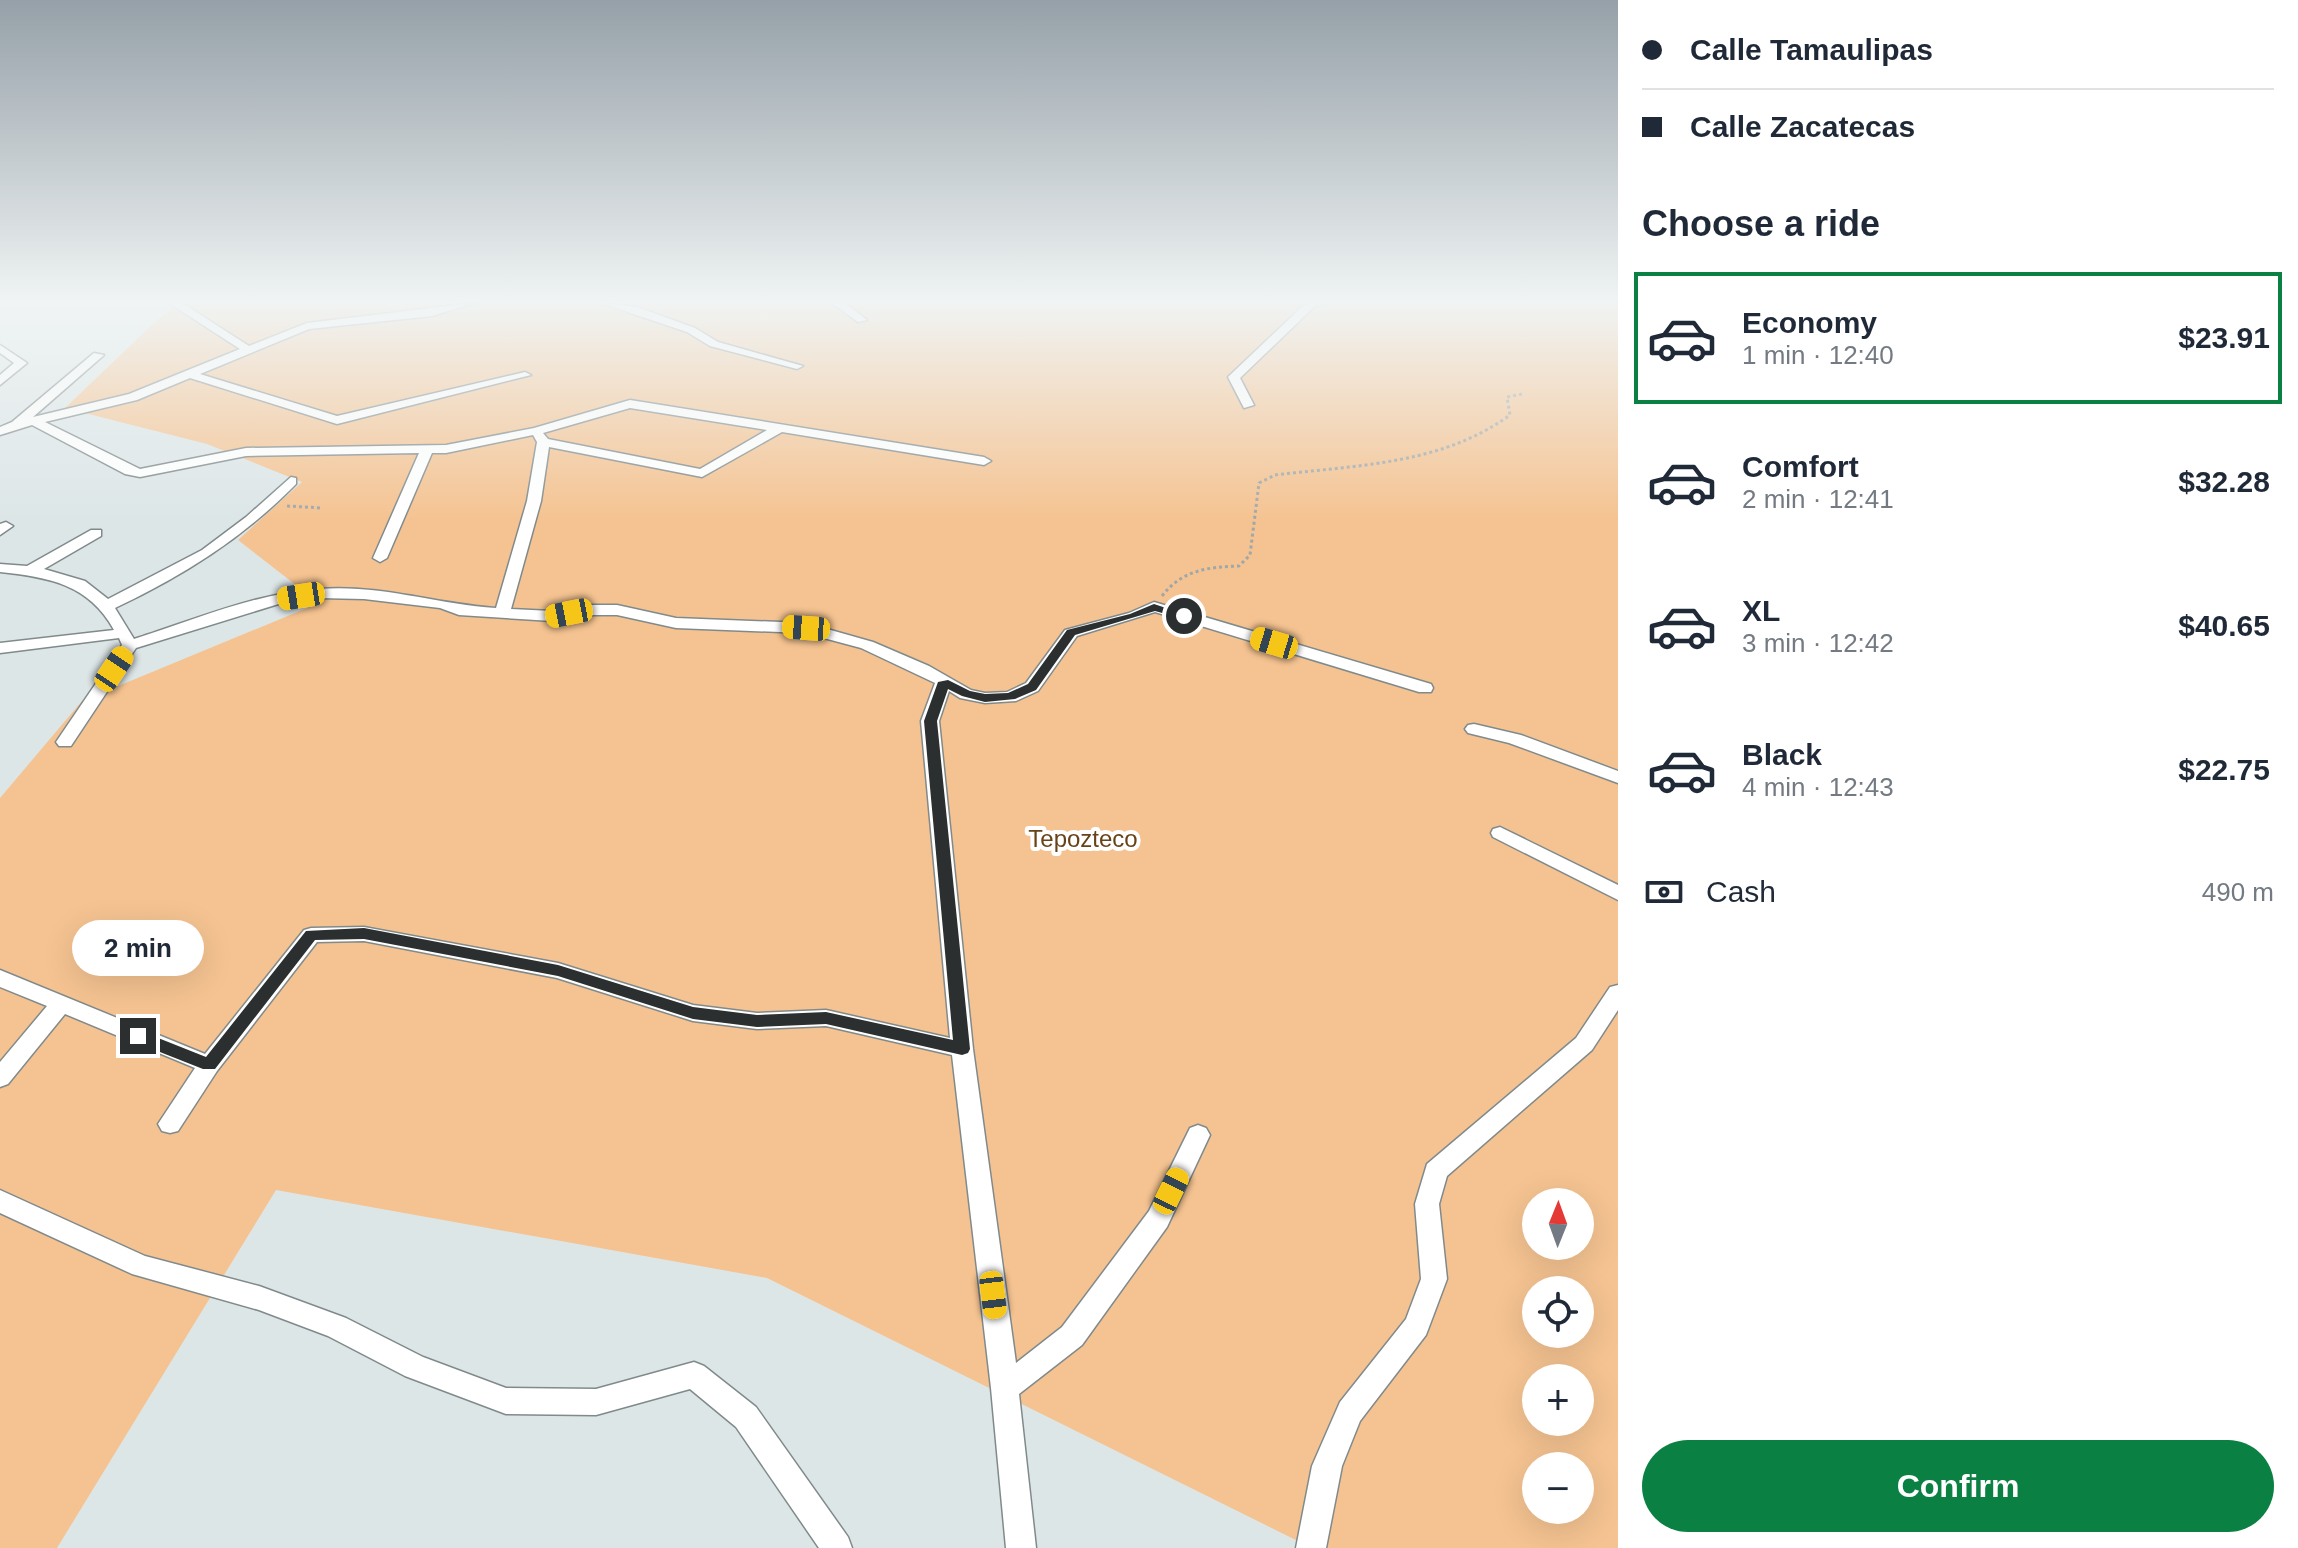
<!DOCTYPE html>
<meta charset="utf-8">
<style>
:root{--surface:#fff;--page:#f2f2f3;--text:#1f2937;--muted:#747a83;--line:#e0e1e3;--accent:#0b8043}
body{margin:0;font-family:Helvetica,sans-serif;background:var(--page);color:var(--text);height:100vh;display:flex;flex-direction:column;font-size:30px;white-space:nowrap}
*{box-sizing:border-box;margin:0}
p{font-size:26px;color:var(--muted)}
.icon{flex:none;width:44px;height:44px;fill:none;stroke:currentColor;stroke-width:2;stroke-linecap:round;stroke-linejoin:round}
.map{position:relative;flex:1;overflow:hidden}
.sheet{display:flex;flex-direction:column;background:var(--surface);width:680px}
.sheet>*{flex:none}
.guide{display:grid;align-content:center;height:176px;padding:0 24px;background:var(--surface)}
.needle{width:52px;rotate:1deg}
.controls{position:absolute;left:1522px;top:1188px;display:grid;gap:16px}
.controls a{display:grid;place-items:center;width:72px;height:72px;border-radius:50%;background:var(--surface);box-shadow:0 8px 32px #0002;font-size:40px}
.end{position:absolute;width:36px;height:36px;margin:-18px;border:10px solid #2b2f2f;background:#fff;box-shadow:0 0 0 4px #fff}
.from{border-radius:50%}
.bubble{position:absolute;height:56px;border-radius:28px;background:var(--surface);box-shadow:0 8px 32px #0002;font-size:26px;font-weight:700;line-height:56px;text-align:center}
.car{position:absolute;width:24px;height:48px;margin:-24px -12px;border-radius:10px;box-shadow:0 0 6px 2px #0007;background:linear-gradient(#f5c518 24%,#345 0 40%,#f5c518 0 76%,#345 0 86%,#f5c518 0)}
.guide b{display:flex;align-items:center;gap:28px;height:76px;font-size:30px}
.guide b+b{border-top:2px solid var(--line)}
.guide i{width:20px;height:20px;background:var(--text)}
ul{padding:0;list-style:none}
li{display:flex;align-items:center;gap:24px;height:132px;margin:0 16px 12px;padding:0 8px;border:4px solid transparent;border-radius:0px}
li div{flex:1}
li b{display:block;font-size:30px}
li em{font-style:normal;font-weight:700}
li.current{border-color:var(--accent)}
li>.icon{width:72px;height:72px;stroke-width:1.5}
h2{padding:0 24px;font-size:36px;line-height:96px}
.pay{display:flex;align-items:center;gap:20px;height:88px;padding:0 24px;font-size:30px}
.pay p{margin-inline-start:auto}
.button{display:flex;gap:16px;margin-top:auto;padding:16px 24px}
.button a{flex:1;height:92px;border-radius:48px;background:var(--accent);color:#fff;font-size:32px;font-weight:700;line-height:92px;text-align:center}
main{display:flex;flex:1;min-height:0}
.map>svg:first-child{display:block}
</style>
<main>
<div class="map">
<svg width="1618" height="1548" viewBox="0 0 1618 1548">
<rect width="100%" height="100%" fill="#dde6e7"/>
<!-- green -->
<path fill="#f5c391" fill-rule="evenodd" d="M179,303H1618V1548H1312L767,1278L276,1190L57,1548H0V798L82,701L319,603L238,540L302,482L207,444L65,408L155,322ZM1536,1202H1580V1246H1536ZM1536,1290H1580V1334H1536ZM1536,1378H1580V1422H1536ZM1536,1466H1580V1510H1536Z"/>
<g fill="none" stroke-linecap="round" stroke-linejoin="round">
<defs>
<path id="minor" d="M169,303H182L249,346L307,323L473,303L432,316L309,329L200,374L337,416L525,372L531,375L337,424L190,378L137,400L45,422L140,469L246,448L446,445L534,428L630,400L984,457L991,461L984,465L782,432L702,477L549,447L541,501L511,609L552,611L586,605H617L676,618L806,623L873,642L929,666L971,690L985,693L1007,692L1026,683L1065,630L1129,613L1154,602L1431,684L1433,688L1431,692H1419L1155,612L1077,636L1038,691L1016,701L985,703L960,698L949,691L939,721L973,1049L1016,1363L1062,1327L1149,1211L1190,1128L1198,1125L1206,1128L1210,1135L1167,1227L1082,1345L1019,1394L1036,1548H1006L991,1388L952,1055L826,1026L757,1029L693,1021L557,978L364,941L317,942L217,1071L178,1131L170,1133L162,1131L158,1124L195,1068L65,1014L8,1084L0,1087V1062L47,1006L0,987V970L205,1054L304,930L311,928L364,927L558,963L693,1005L757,1013L826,1010L950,1038L921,721L935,683L861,648L805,633L676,628L617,615H586L552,621L459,615L440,608L364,599L320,598L285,602L136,648L71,746H59L56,742L122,645L119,638L0,653V643L114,630C89,584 48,577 0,572V564L27,566L91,530H101V536L44,569L85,581L108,599L202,550L246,517L291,477L296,478V484C243,538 183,576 115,608L134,639C194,620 256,593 319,589C379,584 437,604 496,608L527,501L537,442L533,435L446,453H432L387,558L380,562L373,558L419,453L246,456L140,477L125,474L32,425L0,435V427L12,422L94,353L104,355L33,417L129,394L240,349ZM630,408L767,430L700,469L548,439L543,433Z
M601,303L637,307L695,328L718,342L803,366L797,369L710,346L687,332Z
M832,303H845L867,320L858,322Z
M1306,303H1318L1240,378L1254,405L1244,408L1228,377Z
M0,345L27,363L0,385V375L14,363L0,353Z
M6,522L13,526L0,535V524Z
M1474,724L1521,735L1618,771V783L1509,743L1468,733L1465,729L1468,725Z
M1500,827L1618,885V900L1493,837L1491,833L1493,829Z
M1618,985V1010L1592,1050L1447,1176L1439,1204L1447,1279L1426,1335L1360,1421L1342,1466L1326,1548H1296L1312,1466L1340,1402L1406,1319L1421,1279L1415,1204L1427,1164L1576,1038L1610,987Z
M0,1190L145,1256L259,1286L346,1318L423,1357L506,1388L596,1389L694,1362L704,1366L756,1407L848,1537L852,1548H819L736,1427L690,1389L596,1415L506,1414L405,1376L328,1336L259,1310L132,1274L0,1213Z"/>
</defs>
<!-- minor casing -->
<use href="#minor" stroke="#818a8b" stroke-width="3"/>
<!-- path -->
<path stroke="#a0a7a8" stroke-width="3" stroke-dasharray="3 3" stroke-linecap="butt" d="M287,506L322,508
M1162,596C1182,570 1208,567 1239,566L1250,555L1259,483L1275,475C1357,465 1441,465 1510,415L1507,397L1522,394"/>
<!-- minor -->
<use href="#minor" fill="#fff" fill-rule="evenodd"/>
</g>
<!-- sky -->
<linearGradient id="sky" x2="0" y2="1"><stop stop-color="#95a0a8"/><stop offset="0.58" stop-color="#f0f4f4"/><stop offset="1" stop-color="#f0f4f4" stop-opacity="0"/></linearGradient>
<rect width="1618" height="520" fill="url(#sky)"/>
<!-- route -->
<path fill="#2b2f2f" d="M1154,604L1190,616L1184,619L1155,611L1075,635L1036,690L1015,699L985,702L962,696L948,689L937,721L970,1049L968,1053L962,1055L826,1024L757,1027L693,1019L558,976L364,939L315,940L215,1069H203L132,1041L130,1036L138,1030L206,1057L306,931L364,928L558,965L693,1007L757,1015L826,1012L953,1040L924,721L938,682L948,680L970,691L985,694L1008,693L1028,684L1067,630L1130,614Z"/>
<g text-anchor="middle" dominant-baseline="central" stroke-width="8" stroke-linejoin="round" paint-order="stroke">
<!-- park labels -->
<g font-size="24" fill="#694317" stroke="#fff">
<text x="1083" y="838">Tepozteco</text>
</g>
</g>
</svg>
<div class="controls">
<a><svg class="needle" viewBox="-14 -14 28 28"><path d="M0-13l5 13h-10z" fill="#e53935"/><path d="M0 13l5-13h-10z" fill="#747a83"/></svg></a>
<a><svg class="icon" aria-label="locate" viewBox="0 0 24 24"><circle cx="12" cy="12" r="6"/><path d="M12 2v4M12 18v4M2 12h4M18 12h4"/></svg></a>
<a>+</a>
<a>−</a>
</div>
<i class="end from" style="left:1184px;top:616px"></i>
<i class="end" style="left:138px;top:1036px"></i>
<div class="bubble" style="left:72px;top:920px;width:132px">2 min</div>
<i class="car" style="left:301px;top:596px;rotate:261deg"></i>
<i class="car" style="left:569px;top:613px;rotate:259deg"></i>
<i class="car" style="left:806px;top:628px;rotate:274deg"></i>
<i class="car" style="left:1274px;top:643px;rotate:287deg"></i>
<i class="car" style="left:114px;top:669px;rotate:34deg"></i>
<i class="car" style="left:1171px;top:1191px;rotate:26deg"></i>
<i class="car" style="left:993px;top:1295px;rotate:173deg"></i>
</div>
<section class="sheet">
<div class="guide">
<b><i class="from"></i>Calle Tamaulipas</b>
<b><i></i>Calle Zacatecas</b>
</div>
<h2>Choose a ride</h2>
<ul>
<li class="current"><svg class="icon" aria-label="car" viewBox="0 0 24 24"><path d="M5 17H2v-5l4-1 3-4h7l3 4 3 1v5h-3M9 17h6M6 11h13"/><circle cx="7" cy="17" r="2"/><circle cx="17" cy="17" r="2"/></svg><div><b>Economy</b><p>1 min · 12:40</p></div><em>$23.91</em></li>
<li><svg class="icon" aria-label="car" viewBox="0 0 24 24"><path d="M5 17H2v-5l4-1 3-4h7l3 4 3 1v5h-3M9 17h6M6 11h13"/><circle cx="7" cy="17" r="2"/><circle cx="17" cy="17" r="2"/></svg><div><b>Comfort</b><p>2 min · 12:41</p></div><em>$32.28</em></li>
<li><svg class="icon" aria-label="car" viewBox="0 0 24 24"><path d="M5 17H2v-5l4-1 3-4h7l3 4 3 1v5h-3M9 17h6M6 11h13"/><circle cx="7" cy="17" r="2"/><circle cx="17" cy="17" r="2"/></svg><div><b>XL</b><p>3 min · 12:42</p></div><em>$40.65</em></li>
<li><svg class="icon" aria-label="car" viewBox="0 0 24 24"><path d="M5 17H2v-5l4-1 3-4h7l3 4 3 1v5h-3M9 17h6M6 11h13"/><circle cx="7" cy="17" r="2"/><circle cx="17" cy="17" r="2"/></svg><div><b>Black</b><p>4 min · 12:43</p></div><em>$22.75</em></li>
</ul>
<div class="pay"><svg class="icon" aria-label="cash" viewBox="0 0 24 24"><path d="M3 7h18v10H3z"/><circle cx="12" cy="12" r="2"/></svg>Cash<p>490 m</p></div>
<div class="button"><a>Confirm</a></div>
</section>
</main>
